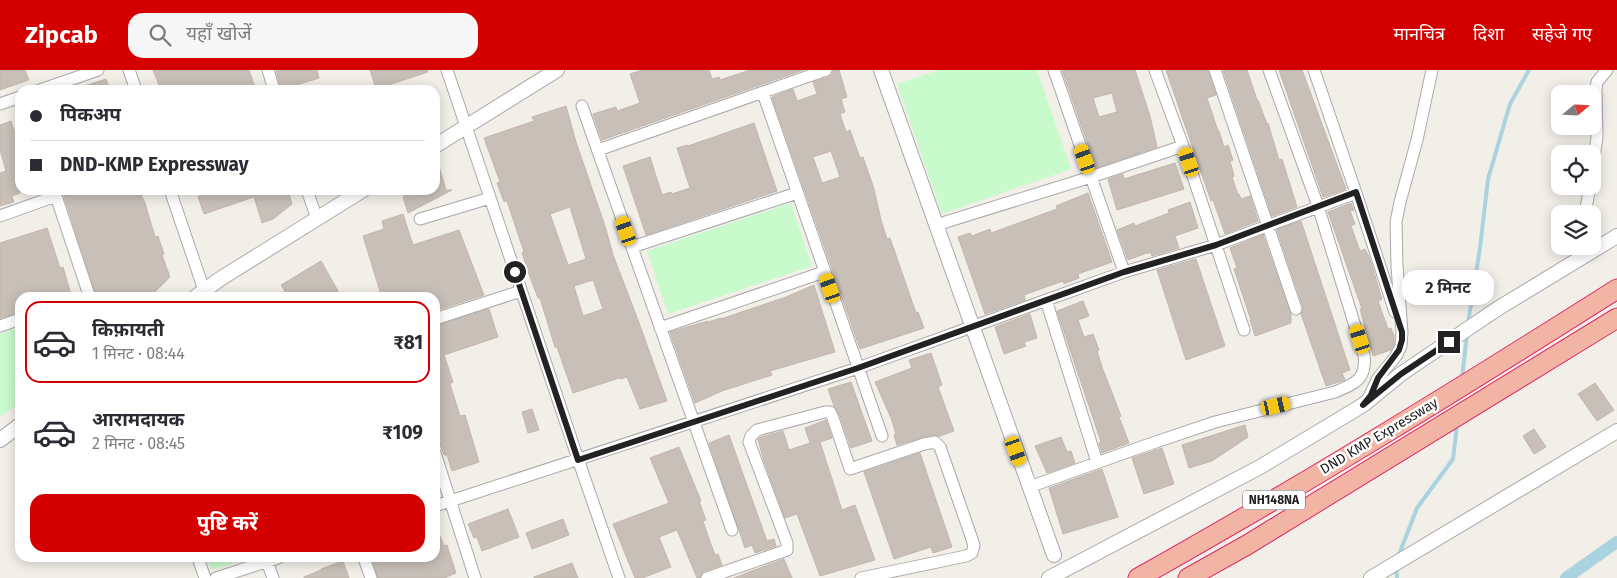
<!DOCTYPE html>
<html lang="hi">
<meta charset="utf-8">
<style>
:root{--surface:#fff;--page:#f7f7f7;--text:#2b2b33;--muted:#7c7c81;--line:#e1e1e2;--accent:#d40000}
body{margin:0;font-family:"Fira Sans","Noto Sans Devanagari",sans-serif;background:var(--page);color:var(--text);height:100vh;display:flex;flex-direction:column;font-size:19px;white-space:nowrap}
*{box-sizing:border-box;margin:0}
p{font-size:16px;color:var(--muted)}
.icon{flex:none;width:28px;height:28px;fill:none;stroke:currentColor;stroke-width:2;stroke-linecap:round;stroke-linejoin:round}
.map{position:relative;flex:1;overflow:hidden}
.drawer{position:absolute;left:15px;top:222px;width:425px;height:270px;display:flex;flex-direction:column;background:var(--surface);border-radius:15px;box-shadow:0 2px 12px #0003}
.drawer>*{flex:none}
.hud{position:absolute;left:15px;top:15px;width:425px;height:110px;border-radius:15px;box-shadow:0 2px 12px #0003;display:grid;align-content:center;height:110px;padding:0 15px;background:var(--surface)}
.needle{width:32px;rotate:71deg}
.controls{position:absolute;left:1551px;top:15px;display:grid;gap:10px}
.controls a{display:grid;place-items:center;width:50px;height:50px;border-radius:10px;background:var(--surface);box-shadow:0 2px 12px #0003;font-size:25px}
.end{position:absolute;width:22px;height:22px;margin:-11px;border:6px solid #222;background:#fff;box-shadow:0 0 0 2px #fff}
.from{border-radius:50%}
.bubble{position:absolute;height:35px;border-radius:15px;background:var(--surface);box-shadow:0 2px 12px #0003;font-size:16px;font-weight:700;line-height:35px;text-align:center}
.car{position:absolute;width:15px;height:30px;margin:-15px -8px;border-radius:6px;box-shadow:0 0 4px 1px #0007;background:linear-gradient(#f5c518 24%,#345 0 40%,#f5c518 0 76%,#345 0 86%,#f5c518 0)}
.hud b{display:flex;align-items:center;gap:18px;height:48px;font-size:19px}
.hud b+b{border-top:1px solid var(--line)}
.hud i{width:12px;height:12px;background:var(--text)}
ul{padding:9px 0 0;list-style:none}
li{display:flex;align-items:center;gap:15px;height:82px;margin:0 10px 8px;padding:0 5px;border:2px solid transparent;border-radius:15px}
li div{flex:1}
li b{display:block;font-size:19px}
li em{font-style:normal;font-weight:700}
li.on{border-color:var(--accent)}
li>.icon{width:45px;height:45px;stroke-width:1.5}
.button{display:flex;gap:10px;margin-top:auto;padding:10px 15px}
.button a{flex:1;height:58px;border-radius:15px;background:var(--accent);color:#fff;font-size:20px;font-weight:700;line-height:58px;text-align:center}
header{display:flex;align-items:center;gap:30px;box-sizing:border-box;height:70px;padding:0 25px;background:var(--accent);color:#fff}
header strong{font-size:24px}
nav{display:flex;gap:28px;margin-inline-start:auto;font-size:18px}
.search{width:350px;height:45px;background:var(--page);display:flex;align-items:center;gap:12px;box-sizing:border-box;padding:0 18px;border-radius:15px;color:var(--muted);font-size:19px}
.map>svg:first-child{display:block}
</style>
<header>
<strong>Zipcab</strong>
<div class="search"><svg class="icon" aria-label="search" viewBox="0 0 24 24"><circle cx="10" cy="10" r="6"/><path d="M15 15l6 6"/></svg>यहाँ खोजें</div>
<nav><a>मानचित्र</a><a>दिशा</a><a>सहेजे गए</a></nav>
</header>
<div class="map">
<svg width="1617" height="508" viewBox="0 0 1617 508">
<rect width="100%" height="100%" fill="#f2efe9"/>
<!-- park -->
<path fill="#c8facc" d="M939,0H1037L1071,99L942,144L897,14Z
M791,133L812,196L668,244L647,181Z
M20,257V333L0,346V264Z
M207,488H250L212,500Z"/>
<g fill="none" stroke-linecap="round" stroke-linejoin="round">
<!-- stream -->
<path stroke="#aad3df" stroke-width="4" d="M1468,253L1480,178L1488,109L1510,34L1529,0
M1462,308L1467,265
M1398,487L1417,438L1453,389L1457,355
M1396,496L1397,508"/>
<!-- canal -->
<path stroke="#aad3df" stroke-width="12" d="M1566,508L1617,472"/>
</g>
<!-- building -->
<path fill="#c7bfb8" stroke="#c4b6ab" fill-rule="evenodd" d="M0,0H25L29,10L0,20Z
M153,0H249L256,20H161Z
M276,0H317L319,8L281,20Z
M370,0H427L428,2L376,19Z
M642,0H709L712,9L719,7L720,10L750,0H803L602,70L593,44L616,37L617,41L640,33L630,4Z
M833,0H839L847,27L841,29L845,42L840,44L846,62L850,60L860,88L863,87L874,119L881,150L887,169L890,168L916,243L918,242L924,258L860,279L772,27L793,19L797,31L817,24L813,12L829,7L832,4ZM831,81L840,107L822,113L813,87Z
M1062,0H1135L1150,46L1157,77L1096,98ZM1112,23L1117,42L1099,47L1093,28Z
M1166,0H1208L1216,25L1207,28L1218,61H1219L1224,77L1228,75L1233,90L1230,91L1234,106L1232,107L1238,125L1239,124L1241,129L1250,126L1258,151L1225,164L1213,130L1211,131Z
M1223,0H1247L1257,30H1258L1267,54L1268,53L1279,90L1282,89L1297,137L1272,146Z
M1279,0H1302L1346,119L1323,127Z
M106,9L110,20H79L78,18Z
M566,36L576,72L605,156L613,185L638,250L667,331L640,339L627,307L620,309L619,308L573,323L557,277H555L540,228H538L529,204L522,183L524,182L507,131L504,132L497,113L500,112L484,68L534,51L532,47ZM570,137L586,189L568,195L550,144ZM593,210L603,239L583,246L574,216Z
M11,51L20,79V123L12,126L14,132L0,136V103L6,101L0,80V55Z
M754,53L777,121L646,165L623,96L650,87L662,125L671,122L672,124L690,118L677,78L687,75L688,76Z
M435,93H438L446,120H452L408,143L403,127L413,120H435Z
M1175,93L1184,119L1117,140L1108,109L1123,104L1124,109Z
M62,120H139L145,133L155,167L158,166L164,184L162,185L170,207L155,222L140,228H97Z
M198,120H288L292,134L273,149L262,153L254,127L204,144L198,127L200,126Z
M1088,123L1112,192L1078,204L1079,208L1064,214L1063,211L1024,225L1025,230L985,244L958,167L970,163L972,166L990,159L991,163L1057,139L1056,136Z
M1190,132L1198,158L1175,166L1179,178L1152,186L1151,183H1147L1128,190L1117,160L1134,153L1135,156L1169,143L1168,140Z
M1351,133L1354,140L1350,141L1355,154L1351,156L1360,181L1365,179L1370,189L1382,229L1378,231L1388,259L1391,258L1394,266V274L1391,280L1373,286L1360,239H1362L1328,142Z
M403,144L413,175L459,160L484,225L435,241V228H382L363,166L384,159L382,151Z
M1301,151L1350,300L1342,303L1345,310L1326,316L1301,244L1303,237L1277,160Z
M47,158L60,198L63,197L72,228H20V242L0,248V173Z
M1263,165L1291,245V253L1255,266L1250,250H1251L1234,199L1237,198L1230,178Z
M1196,189L1225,276L1186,290L1157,200Z
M321,191L342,228H289L281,215Z
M814,215L835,282L770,301L772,305L722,321L695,333L670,262L708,251V252L721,248V249L786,227Z
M1083,231L1089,246L1078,250L1084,267L1093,264L1099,280L1097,281L1102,297L1121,346L1119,347L1129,373L1102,383L1099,373L1101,372L1057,241Z
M489,239L498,267L444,285L453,312L450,314L460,346L465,345L479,392L452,401L447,385H444L435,361V256Z
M1030,244L1037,268L1024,272L1026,276L1004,284L995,257Z
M931,283L942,315L938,317L954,361L940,366L934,365L923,367L897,375L894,365L896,364L891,348L875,312L912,298L909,290Z
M851,312L872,371L851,378L840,346L834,336L828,319Z
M1595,313L1614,340L1597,351L1578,324Z
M532,339L539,360L528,363L522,342Z
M826,350L832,368L820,372L842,440L855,435L875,490L820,506L797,444L785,448L763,388L758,369L761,367L783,361L789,380L810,373L805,358Z
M1245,355L1248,367L1212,391L1189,398L1182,375Z
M1534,359L1546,377L1534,384L1523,366Z
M729,365L767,471L774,469L776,476L755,483L752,475L745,478L709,373Z
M1061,367L1067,382L1071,381L1075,393L1047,403L1035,376Z
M679,377L701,431H699L706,450L703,451L708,466L715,485L718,484L722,495L704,501L701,504L700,508H697L677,460L659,467L671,497L642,508H635L613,454L669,433L650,388Z
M1162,378L1174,414L1144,424L1132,388Z
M920,383L952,477L933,483L931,477L894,489L864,402Z
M1102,399L1118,447L1063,464L1049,418Z
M508,439L519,467L482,481L477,467L474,468L468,454Z
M563,449L569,465L532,479L526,463Z
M435,454L444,476L447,475L456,503L444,508H378L372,488H435Z
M784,489L792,508H734L757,499Z
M343,491L349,508H304V507L321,500V499Z
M572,493L578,508H534V507Z"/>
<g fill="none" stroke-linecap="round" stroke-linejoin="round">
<defs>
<path id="minor" d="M129,0L136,20
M268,0L274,20
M447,0L578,389L619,508
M1054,0L1124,202
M1155,0L1183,76L1244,260
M1215,0L1296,239
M40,20L98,0
M763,23L882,366
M0,34L20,27
M582,36L732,460
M598,80L826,0
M1592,102L1597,67L1596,20L1597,12L1607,0
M54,120L90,228
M170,120L204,220
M307,120L317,149
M1356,123L1395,242
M1585,144L1590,116
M0,146L56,126
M420,149L490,128
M936,155L1091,107L1183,76
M632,177L797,123
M1046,230L1097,392
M435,249L521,221
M0,256L20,249
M660,258L824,202
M1367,331L1378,308L1396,286L1401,276L1402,262L1397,196L1396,152L1400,132L1417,70L1432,0
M435,383L475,508
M1029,417L1147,375L1215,352L1335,322C1355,314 1367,309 1364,285L1318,136L1269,0
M435,436L858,298L1124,202L1216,175L1356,123L1314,0
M198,488L205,508
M364,488L371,508
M267,491L273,508
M216,508L278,488
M707,508L787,480V473L749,372L751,366L757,360L825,342H830L833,348L850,399L924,374L935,372L940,377L974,475L972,483L966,486L861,508"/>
<path id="tertiary" d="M881,0L1054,485
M435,76L557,0
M194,228L220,209L363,120
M0,370L20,355
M1049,508L1260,397L1363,335L1401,304L1497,239L1617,166
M1371,508L1617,361"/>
<path id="trunk" d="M1138,508C1301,417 1459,319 1617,219
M1188,508L1247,475L1617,248"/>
</defs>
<!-- minor casing -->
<use href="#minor" stroke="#a9a9a9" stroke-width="13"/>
<!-- tertiary casing -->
<use href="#tertiary" stroke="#a9a9a9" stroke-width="16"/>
<!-- trunk casing -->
<use href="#trunk" stroke="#dc2a67" stroke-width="21"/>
<!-- minor -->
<use href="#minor" stroke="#fff" stroke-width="11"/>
<!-- tertiary -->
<use href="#tertiary" stroke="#fff" stroke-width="14"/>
<!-- trunk -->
<use href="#trunk" stroke="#f2b4a3" stroke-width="19"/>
</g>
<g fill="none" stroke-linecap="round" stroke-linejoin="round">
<!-- route -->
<path stroke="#222" stroke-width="6" d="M515,202L578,390L858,298L1124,202L1216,175L1356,122L1402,262V270L1399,280L1378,308L1371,325L1363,335L1401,304L1449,272"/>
</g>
<g text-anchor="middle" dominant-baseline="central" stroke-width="5" stroke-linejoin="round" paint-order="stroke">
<!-- shield labels -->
<rect fill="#fff" stroke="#646464" stroke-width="1" x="1243" y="420.5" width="62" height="19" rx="4"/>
<g font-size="12" font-weight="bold" fill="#222">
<text x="1274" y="430">NH148NA</text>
</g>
<!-- street labels -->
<g font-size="14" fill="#222" stroke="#fff">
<text transform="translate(1379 366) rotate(-31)">DND KMP Expressway</text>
</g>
</g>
</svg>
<div class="controls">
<a><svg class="needle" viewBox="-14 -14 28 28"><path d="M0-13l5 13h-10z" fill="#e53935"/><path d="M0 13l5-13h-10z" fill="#7c7c81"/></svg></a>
<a><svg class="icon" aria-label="locate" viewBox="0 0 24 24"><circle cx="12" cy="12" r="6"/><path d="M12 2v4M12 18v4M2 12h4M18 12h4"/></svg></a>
<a><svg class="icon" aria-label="layers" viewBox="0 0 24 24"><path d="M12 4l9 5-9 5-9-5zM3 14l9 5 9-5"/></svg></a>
</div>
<i class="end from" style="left:515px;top:202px"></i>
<i class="end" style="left:1449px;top:272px"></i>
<div class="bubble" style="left:1402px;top:200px;width:92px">2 मिनट</div>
<i class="car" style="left:1085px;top:89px;rotate:341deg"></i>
<i class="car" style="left:1189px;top:92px;rotate:342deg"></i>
<i class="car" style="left:626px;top:161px;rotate:341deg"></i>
<i class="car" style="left:830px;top:218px;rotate:341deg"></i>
<i class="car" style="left:1360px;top:269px;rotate:342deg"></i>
<i class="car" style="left:1276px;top:336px;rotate:77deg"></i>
<i class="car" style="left:1016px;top:381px;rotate:160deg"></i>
<div class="hud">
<b><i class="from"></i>पिकअप</b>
<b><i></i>DND-KMP Expressway</b>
</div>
<section class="drawer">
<ul>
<li class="on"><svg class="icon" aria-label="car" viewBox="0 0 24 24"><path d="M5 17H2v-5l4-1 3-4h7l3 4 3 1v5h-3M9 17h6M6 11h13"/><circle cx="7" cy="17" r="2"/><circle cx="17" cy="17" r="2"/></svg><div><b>किफ़ायती</b><p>1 मिनट · 08:44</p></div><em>₹81</em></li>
<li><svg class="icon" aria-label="car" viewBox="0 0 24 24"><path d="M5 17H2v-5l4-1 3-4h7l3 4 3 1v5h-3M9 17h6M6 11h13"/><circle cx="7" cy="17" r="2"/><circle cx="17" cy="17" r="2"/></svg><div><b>आरामदायक</b><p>2 मिनट · 08:45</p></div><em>₹109</em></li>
</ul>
<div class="button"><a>पुष्टि करें</a></div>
</section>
</div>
